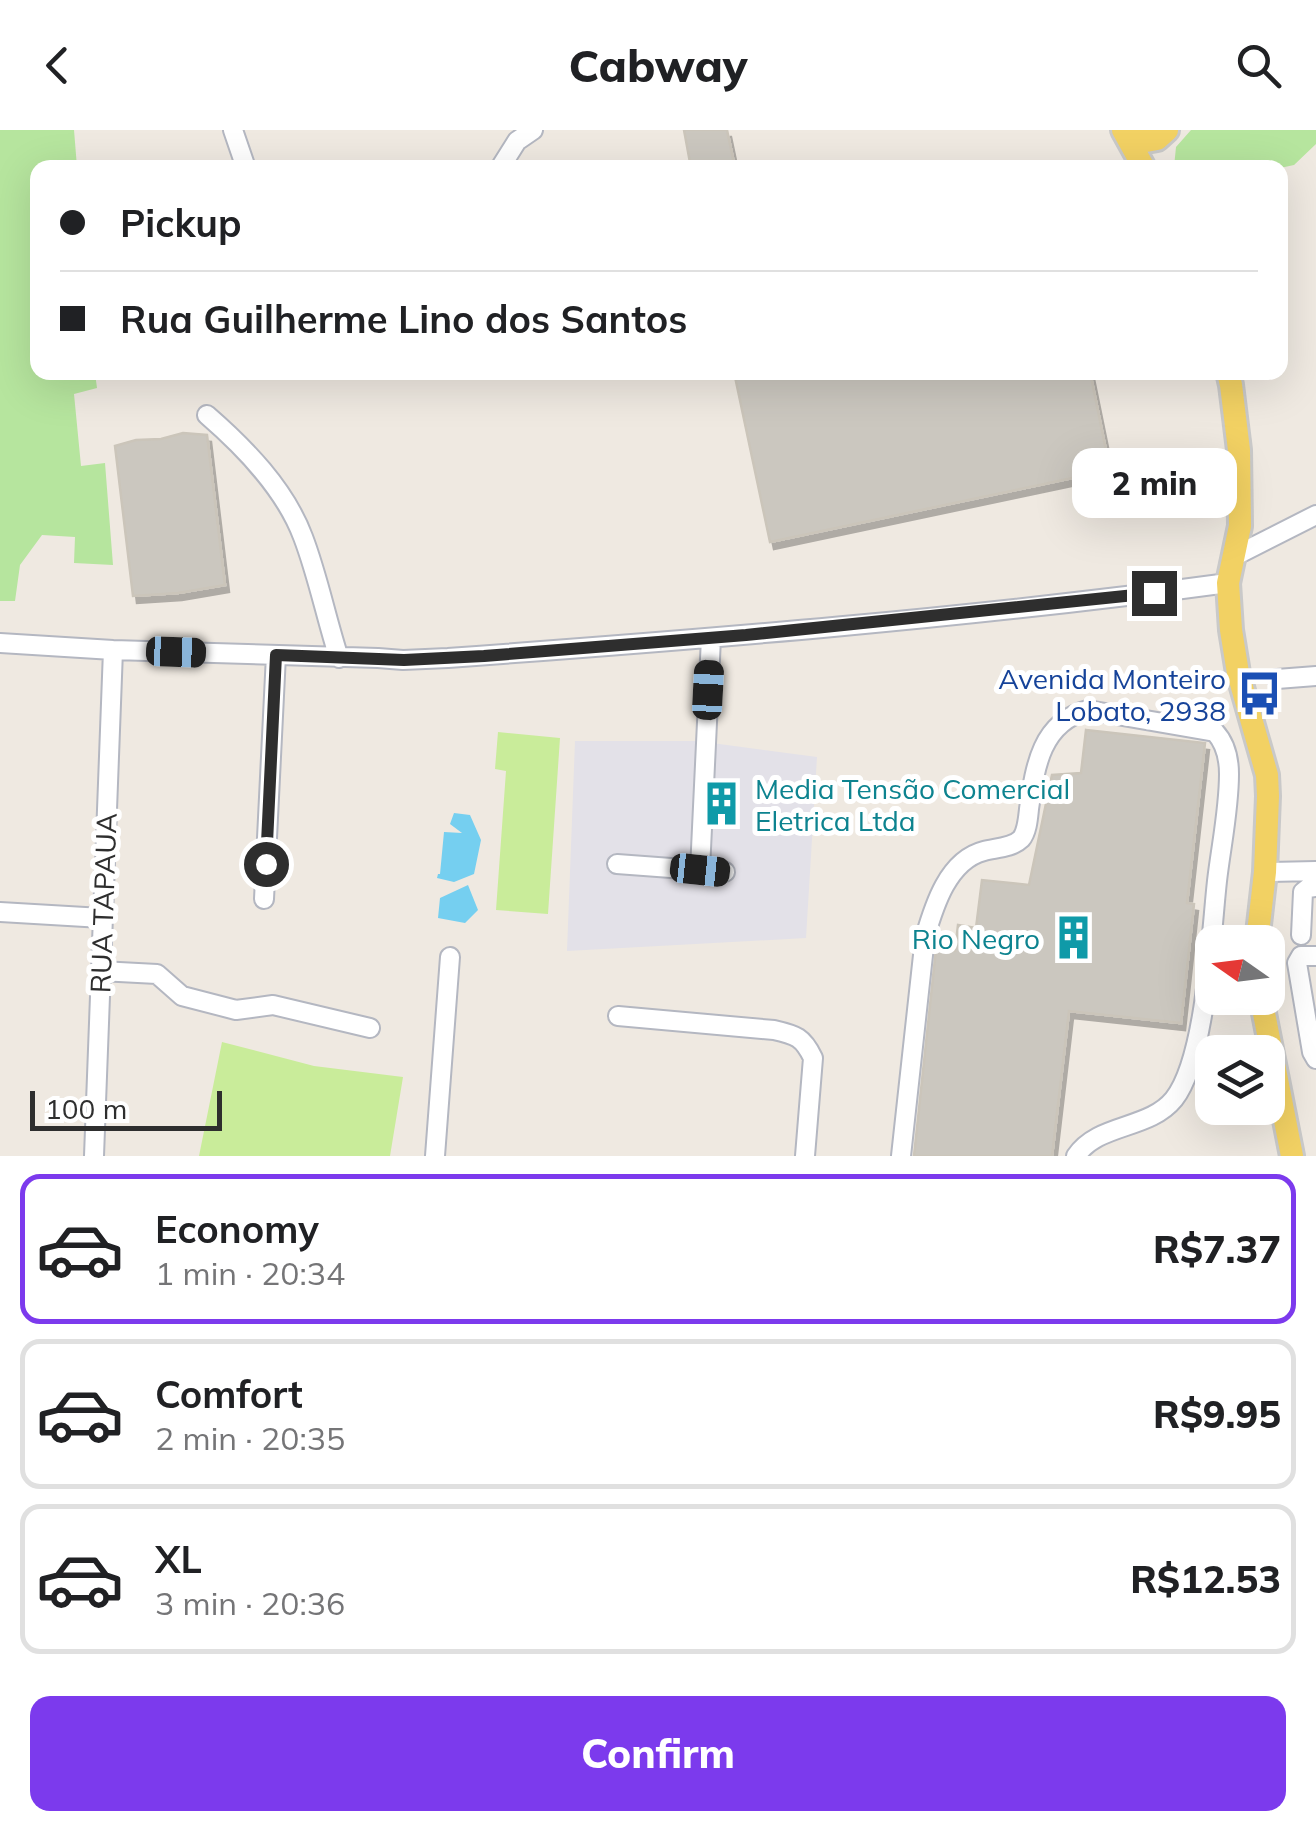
<!DOCTYPE html>
<meta charset="utf-8">
<style>
:root{--surface:#fff;--page:#f6f6f6;--text:#202124;--muted:#757577;--line:#e0e0e0;--accent:#7c3aed}
body{margin:0;font-family:Mulish,sans-serif;background:var(--page);color:var(--text);height:100vh;display:flex;flex-direction:column;font-size:38px;white-space:nowrap}
*{box-sizing:border-box;margin:0}
p{font-size:32px;color:var(--muted)}
.icon{flex:none;width:55px;height:55px;fill:none;stroke:currentColor;stroke-width:2;stroke-linecap:round;stroke-linejoin:round}
.map{position:relative;height:1026px;overflow:hidden}
.drawer{display:flex;flex-direction:column;background:var(--surface);flex:1}
.drawer>*{flex:none}
.top-card{position:absolute;left:30px;top:30px;width:1258px;height:220px;border-radius:20px;box-shadow:0 10px 40px #0002;display:grid;align-content:center;height:220px;padding:0 30px;background:var(--surface)}
.needle{width:65px;rotate:284deg}
.controls{position:absolute;left:1195px;top:795px;display:grid;gap:20px}
.controls a{display:grid;place-items:center;width:90px;height:90px;border-radius:20px;background:var(--surface);box-shadow:0 10px 40px #0002;font-size:50px}
.scale{position:absolute;left:30px;bottom:25px;width:192px;box-sizing:border-box;padding-left:10px;border:5px solid #2e2e2e;border-top:0;font-size:28px;line-height:35px;white-space:nowrap;color:#2e2e2e;-webkit-text-stroke:8px #fff;paint-order:stroke}
.end{position:absolute;width:45px;height:45px;margin:-22px;border:12px solid #2e2e2e;background:#fff;box-shadow:0 0 0 5px #fff}
.from{border-radius:50%}
.bubble{position:absolute;height:70px;border-radius:20px;background:var(--surface);box-shadow:0 10px 40px #0002;font-size:32px;font-weight:800;line-height:70px;text-align:center}
.car{position:absolute;width:30px;height:60px;margin:-30px -15px;border-radius:12px;box-shadow:0 0 8px 2px #0007;background:linear-gradient(#222 24%,#8ab4d8 0 40%,#222 0 76%,#8ab4d8 0 86%,#222 0)}
.top-card b{display:flex;align-items:center;gap:35px;height:95px;font-size:38px}
.top-card b+b{border-top:2px solid var(--line)}
.top-card i{width:25px;height:25px;background:var(--text)}
ul{padding:18px 0 0;list-style:none}
li{display:flex;align-items:center;gap:30px;height:150px;margin:0 20px 15px;padding:0 10px;border:5px solid var(--line);border-radius:20px}
li div{flex:1}
li b{display:block;font-size:38px}
li em{font-style:normal;font-weight:800}
li.current{border-color:var(--accent)}
li>.icon{width:90px;height:90px;stroke-width:1.5}
.primary-button{display:flex;gap:20px;margin-top:auto;padding:20px 30px}
.primary-button a{flex:1;height:115px;border-radius:20px;background:var(--accent);color:#fff;font-size:40px;font-weight:800;line-height:115px;text-align:center}
header{display:flex;justify-content:space-between;align-items:center;height:130px;padding:0 30px;background:var(--surface);font-size:45px;font-weight:800}
.map>svg:first-child{display:block}
</style>
<header><svg class="icon" aria-label="back" viewBox="0 0 24 24"><path d="M15 5l-7 7 7 7"/></svg>Cabway<svg class="icon" aria-label="search" viewBox="0 0 24 24"><circle cx="10" cy="10" r="6"/><path d="M15 15l6 6"/></svg></header>
<div class="map">
<svg width="1316" height="1026" viewBox="0 0 1316 1026">
<defs>
<filter id="shadow"><feDropShadow dx="4" dy="7" stdDeviation="0" flood-color="#0004"/></filter>
</defs>
<rect width="100%" height="100%" fill="#efe9e1"/>
<!-- industrial -->
<path fill="#e3e1e8" d="M575,611H697L817,627L806,808L567,821Z"/>
<!-- green -->
<path fill="#b6e59e" d="M0,0H74L77,37L38,38V242L95,243L97,258L74,264L81,336L105,333L113,435L74,433L75,407L42,405L20,435L15,471H0Z
M1191,0H1316V14L1294,35L1280,38L1174,37L1176,17Z"/>
<!-- pitch -->
<path fill="#c9ec9a" d="M498,602L560,608L548,784L496,780L506,641L495,639Z
M222,912L314,936L403,947L390,1026H199Z"/>
<!-- water -->
<path fill="#75cff0" d="M454,683L470,685L481,710L474,744L454,752L437,748L438,744H440L444,702L462,703L450,694Z
M468,755L478,780L465,793L438,788L440,768Z"/>
<!-- building -->
<path fill="#cbc7bf" stroke="#cbc5ba" stroke-width="2.5" filter="url(#shadow)" d="M684,0H727L735,38H691Z
M734,242H1090L1110,340L770,412Z
M183,303L207,305L225,455L178,463L133,466L115,316L136,310L161,309Z
M1086,600L1205,613L1187,773L1194,774L1181,893L1069,881L1052,1026H914L936,819L955,821L958,795L976,798L982,750L1029,755L1052,645L1081,643Z
M716,662L733,663L730,687L715,685Z"/>
<g fill="none" stroke-linecap="round" stroke-linejoin="round">
<defs>
<path id="minor" d="M233,0L246,38
M500,38L517,11L533,0
M207,285C245,318 285,359 303,407C318,446 326,488 339,528
M1235,426L1316,385
M0,513L113,520L378,528L403,530L448,528C708,509 969,488 1228,453
M1277,549L1316,546
M617,734L725,742
M700,740L711,508
M1265,742L1316,741
M264,769L276,525
M0,782L102,788
M1301,805L1303,762L1308,758L1316,757
M1316,826H1301L1297,833L1312,922L1316,929
M100,841L157,844L182,866L236,880L273,875L370,898
M618,886L774,900C796,905 803,907 813,928L805,1026
M94,1026L113,520
M435,1026L450,827
M901,1026L925,807C934,776 948,730 984,721C995,718 1012,718 1021,709C1027,702 1028,689 1029,679C1035,637 1041,592 1088,580L1215,602C1226,614 1229,628 1229,644C1229,680 1221,716 1217,751C1211,805 1206,928 1174,969C1149,1000 1098,993 1076,1026"/>
<path id="major" d="M1123,0L1144,38
M1128,0L1146,11L1157,9L1167,0
M1228,242L1231,255L1239,320L1240,396L1228,453L1231,500L1238,543L1267,645L1268,666L1265,742L1257,812
M1261,868L1292,1026"/>
</defs>
<!-- minor casing -->
<use href="#minor" stroke="#b4b7c1" stroke-width="22"/>
<!-- major casing -->
<use href="#major" stroke="#c9c9c9" stroke-width="28"/>
<!-- minor -->
<use href="#minor" stroke="#fff" stroke-width="18"/>
<!-- major -->
<use href="#major" stroke="#f2d163" stroke-width="22"/>
</g>
<g fill="none" stroke-linecap="round" stroke-linejoin="round">
<!-- route -->
<path stroke="#2e2e2e" stroke-width="12" d="M266,734L276,525L404,530L484,526L746,505L1154,463"/>
</g>
<!-- icons -->
<defs>
<symbol id="bus-bare" viewBox="-9 -9 18 18"><path d="M-5-6H5V4H4V6H2V4H-2V6H-4V4H-5ZM-3.5-4V0h7V-4ZM-3.5 1.2v1.5H-2V1.2ZM2 1.2v1.5H3.5V1.2Z" fill="#1a4fb4" stroke="#fff" stroke-width="2.5" paint-order="stroke"/></symbol>
<symbol id="building-bare" viewBox="-9 -9 18 18"><path d="M-4-6H4V6H1V3H-1V6H-4ZM-2.5-4.3h1.7v1.8h-1.7ZM.8-4.3h1.7v1.8H.8ZM-2.5-1h1.7V.8h-1.7ZM.8-1h1.7V.8H.8Z" fill="#0f9aa8" stroke="#fff" stroke-width="2.5" paint-order="stroke"/></symbol>
</defs>
<g fill-rule="evenodd">
<use href="#bus-bare" x="1228" y="532" width="63" height="63"/>
<use href="#building-bare" x="690" y="642" width="63" height="63"/>
<use href="#building-bare" x="1042" y="776" width="63" height="63"/>
</g>
<g text-anchor="middle" dominant-baseline="central" stroke-width="10" stroke-linejoin="round" paint-order="stroke">
<!-- transit labels -->
<g font-size="28" fill="#164399" stroke="#fff" text-anchor="end">
<text x="1226" y="548">Avenida Monteiro<tspan x="1226" dy="32">Lobato, 2938</tspan></text>
</g>
<!-- culture labels -->
<g font-size="28" fill="#0d838f" stroke="#fff" text-anchor="start">
<text x="755" y="658">Media Tensão Comercial<tspan x="755" dy="32">Eletrica Ltda</tspan></text>
<text x="1040" y="808" text-anchor="end">Rio Negro</text>
</g>
<!-- street labels -->
<g font-size="28" fill="#2e2e2e" stroke="#fff">
<text transform="translate(103 773) rotate(-88)">RUA TAPAUA</text>
</g>
</g>
</svg>
<div class="controls">
<a><svg class="needle" viewBox="-14 -14 28 28"><path d="M0-13l5 13h-10z" fill="#e53935"/><path d="M0 13l5-13h-10z" fill="#757577"/></svg></a>
<a><svg class="icon" aria-label="layers" viewBox="0 0 24 24"><path d="M12 4l9 5-9 5-9-5zM3 14l9 5 9-5"/></svg></a>
</div>
<div class="scale">100 m</div>
<i class="end from" style="left:266px;top:734px"></i>
<i class="end" style="left:1154px;top:463px"></i>
<div class="bubble" style="left:1072px;top:318px;width:165px">2 min</div>
<i class="car" style="left:176px;top:522px;rotate:92deg"></i>
<i class="car" style="left:708px;top:560px;rotate:3deg"></i>
<i class="car" style="left:700px;top:740px;rotate:96deg"></i>
<div class="top-card">
<b><i class="from"></i>Pickup</b>
<b><i></i>Rua Guilherme Lino dos Santos</b>
</div>
</div>
<section class="drawer">
<ul>
<li class="current"><svg class="icon" aria-label="car" viewBox="0 0 24 24"><path d="M5 17H2v-5l4-1 3-4h7l3 4 3 1v5h-3M9 17h6M6 11h13"/><circle cx="7" cy="17" r="2"/><circle cx="17" cy="17" r="2"/></svg><div><b>Economy</b><p>1 min · 20:34</p></div><em>R$7.37</em></li>
<li><svg class="icon" aria-label="car" viewBox="0 0 24 24"><path d="M5 17H2v-5l4-1 3-4h7l3 4 3 1v5h-3M9 17h6M6 11h13"/><circle cx="7" cy="17" r="2"/><circle cx="17" cy="17" r="2"/></svg><div><b>Comfort</b><p>2 min · 20:35</p></div><em>R$9.95</em></li>
<li><svg class="icon" aria-label="car" viewBox="0 0 24 24"><path d="M5 17H2v-5l4-1 3-4h7l3 4 3 1v5h-3M9 17h6M6 11h13"/><circle cx="7" cy="17" r="2"/><circle cx="17" cy="17" r="2"/></svg><div><b>XL</b><p>3 min · 20:36</p></div><em>R$12.53</em></li>
</ul>
<div class="primary-button"><a>Confirm</a></div>
</section>
